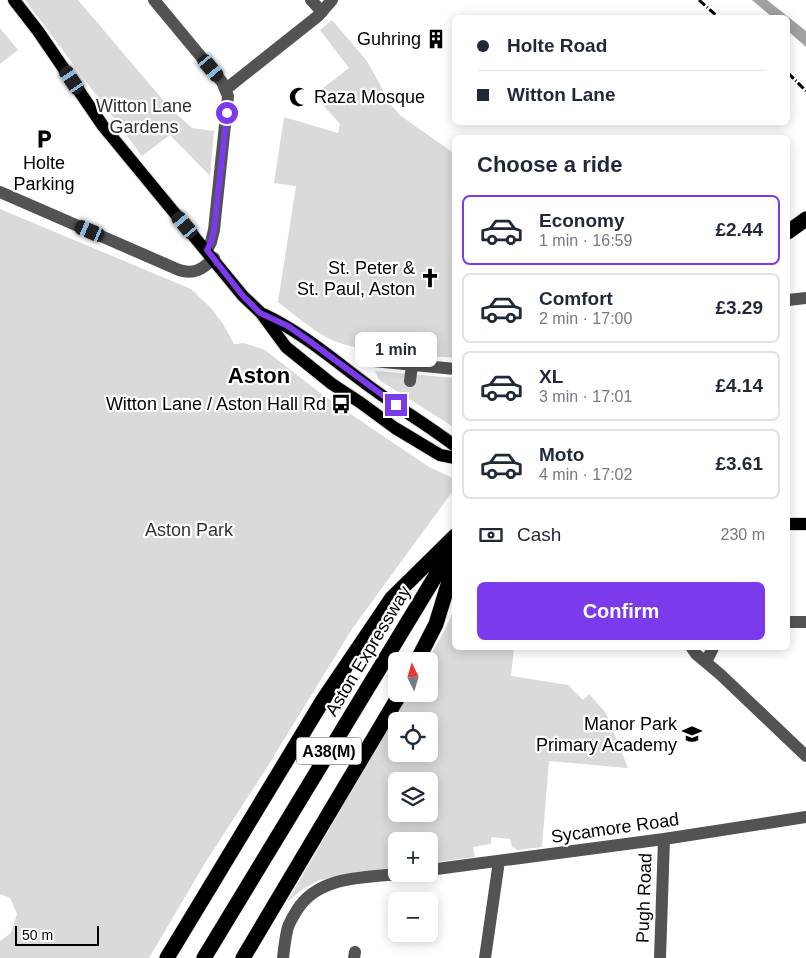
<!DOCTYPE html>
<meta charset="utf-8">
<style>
:root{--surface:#fff;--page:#f6f6f7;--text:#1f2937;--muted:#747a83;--line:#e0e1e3;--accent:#7c3aed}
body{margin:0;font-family:Arial,sans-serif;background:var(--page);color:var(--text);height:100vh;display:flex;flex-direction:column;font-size:19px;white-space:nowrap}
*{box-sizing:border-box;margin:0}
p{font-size:16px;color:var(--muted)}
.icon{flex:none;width:28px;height:28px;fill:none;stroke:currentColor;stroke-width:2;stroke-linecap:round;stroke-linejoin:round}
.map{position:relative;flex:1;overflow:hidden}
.panel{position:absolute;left:452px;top:135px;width:338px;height:515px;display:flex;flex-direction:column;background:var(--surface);border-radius:8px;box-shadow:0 2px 12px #0003}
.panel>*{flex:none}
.top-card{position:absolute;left:452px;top:15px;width:338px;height:110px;border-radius:8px;box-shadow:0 2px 12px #0003;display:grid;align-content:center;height:110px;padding:0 25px;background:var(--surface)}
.needle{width:32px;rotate:355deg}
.buttons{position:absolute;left:388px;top:652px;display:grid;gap:10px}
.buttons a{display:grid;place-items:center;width:50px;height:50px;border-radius:8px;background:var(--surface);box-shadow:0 2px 12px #0003;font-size:25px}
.scale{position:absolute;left:15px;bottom:12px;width:84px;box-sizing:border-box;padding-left:5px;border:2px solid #000;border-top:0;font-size:14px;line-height:18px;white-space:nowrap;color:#000;-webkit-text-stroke:4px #fff;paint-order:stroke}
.end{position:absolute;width:22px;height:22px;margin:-11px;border:6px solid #7c3aed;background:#fff;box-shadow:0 0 0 2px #fff}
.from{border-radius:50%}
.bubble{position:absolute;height:35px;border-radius:8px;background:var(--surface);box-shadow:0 2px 12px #0003;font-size:16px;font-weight:700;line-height:35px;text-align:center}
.car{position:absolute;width:15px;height:30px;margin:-15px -8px;border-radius:6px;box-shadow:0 0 4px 1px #0007;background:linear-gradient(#222 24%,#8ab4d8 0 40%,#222 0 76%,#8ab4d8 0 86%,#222 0)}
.top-card b{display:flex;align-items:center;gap:18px;height:48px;font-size:19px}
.top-card b+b{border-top:1px solid var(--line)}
.top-card i{width:12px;height:12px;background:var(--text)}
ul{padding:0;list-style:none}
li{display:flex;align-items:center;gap:15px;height:70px;margin:0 10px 8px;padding:0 15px;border:2px solid var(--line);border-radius:8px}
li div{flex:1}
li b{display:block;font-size:19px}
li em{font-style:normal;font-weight:700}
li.active{border-color:var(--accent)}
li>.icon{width:45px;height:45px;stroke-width:1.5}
h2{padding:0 25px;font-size:22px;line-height:60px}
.pay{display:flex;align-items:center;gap:12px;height:55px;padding:0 25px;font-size:19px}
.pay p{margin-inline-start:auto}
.action{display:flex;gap:10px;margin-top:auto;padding:10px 25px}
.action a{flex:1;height:58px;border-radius:8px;background:var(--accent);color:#fff;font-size:20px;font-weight:700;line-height:58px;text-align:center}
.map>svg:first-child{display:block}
</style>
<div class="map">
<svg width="806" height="958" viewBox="0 0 806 958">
<rect width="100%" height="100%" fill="#fff"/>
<!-- green -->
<path fill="#dadada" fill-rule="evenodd" d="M25,0H78L169,107L192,128L214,131L210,176L170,135L142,156Z
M332,20L367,61L392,106L401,116L455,154V358C417,354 366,354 332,340C316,333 292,313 278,302L296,186L274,183L284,117L338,133L340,124L314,95L349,68L320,30Z
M0,28L18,50L0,64Z
M0,209L191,289L211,308L223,324L234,344L244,343L265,350L324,396L429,467L455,479V488L352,629L264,772L205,863L149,958H0V941L11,933L17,914L10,898L0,894Z
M375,371L455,378V428L379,380Z
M455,608V648H514L511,676L568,685L583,700L589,694L606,713L628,768L549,761L542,847L518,850L512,847L510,839L491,837V844L473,847L475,857L429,863V841H396V868L319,880L303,889L287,902L408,694H429V661H427L443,633ZM396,721H429V754H396ZM396,781H429V814H396Z"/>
<!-- water -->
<path fill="#a1a1a1" d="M752,0H767L806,31V47L788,31V18L772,17Z"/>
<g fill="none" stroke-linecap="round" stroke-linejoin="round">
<defs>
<path id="major" d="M14,0L38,31L103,126L243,296L261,313L286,347L332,384L361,403L395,428L440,455L455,458
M263,314C304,333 337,363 373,389C400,409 429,426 455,446
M788,524H806"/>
<path id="highway" d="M788,232L806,219
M417,661L436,624L455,562
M167,958L323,700L392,598L455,536
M204,958L455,544
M243,958L400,694"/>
</defs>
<!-- major casing -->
<use href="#major" stroke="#dbdbdb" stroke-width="14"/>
<!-- highway casing -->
<use href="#highway" stroke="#dbdbdb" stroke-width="16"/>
<!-- minor -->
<path stroke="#535353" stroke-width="12" d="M154,0L222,82L228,96L214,230L211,242L207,250
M311,0L322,12
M226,89L318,16L332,0
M0,192L179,270C194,275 203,269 214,258
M788,300L806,298
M374,361L455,369
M410,381L412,365
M788,622H806
M692,648L696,654L721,675L806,756
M706,662L713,648
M429,870L664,839L806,817
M283,958C284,949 285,940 287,931C288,924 293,917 297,910C318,876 362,878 398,874
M354,958L355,952
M485,958L499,861
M660,958L664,839"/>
<!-- major -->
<use href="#major" stroke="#000" stroke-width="12"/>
<!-- highway -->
<use href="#highway" stroke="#000" stroke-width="15"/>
<!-- rail -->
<path stroke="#000" stroke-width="3" stroke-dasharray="8 2.5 1 2.5" stroke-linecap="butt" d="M699,0L719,18
M788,73L806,91"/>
</g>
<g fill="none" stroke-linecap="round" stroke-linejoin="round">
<!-- route -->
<path stroke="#7c3aed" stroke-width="6" d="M227,113L214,230L211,242L207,250L243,296L260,313L288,326L308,340L396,405"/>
</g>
<!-- icons -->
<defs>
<symbol id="building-bare" viewBox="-9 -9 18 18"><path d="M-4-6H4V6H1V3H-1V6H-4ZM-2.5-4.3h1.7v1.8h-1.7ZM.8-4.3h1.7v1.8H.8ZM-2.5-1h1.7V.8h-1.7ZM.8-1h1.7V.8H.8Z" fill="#000" stroke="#fff" stroke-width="2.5" paint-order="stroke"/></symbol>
<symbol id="mosque-bare" viewBox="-9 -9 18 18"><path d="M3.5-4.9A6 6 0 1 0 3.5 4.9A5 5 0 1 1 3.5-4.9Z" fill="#000" stroke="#fff" stroke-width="2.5" paint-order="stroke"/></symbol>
<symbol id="parking-bare" viewBox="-9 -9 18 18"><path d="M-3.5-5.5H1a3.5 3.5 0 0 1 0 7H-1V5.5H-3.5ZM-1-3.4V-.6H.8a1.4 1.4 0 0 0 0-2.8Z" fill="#000" stroke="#fff" stroke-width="2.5" paint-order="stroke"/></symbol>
<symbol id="church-bare" viewBox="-9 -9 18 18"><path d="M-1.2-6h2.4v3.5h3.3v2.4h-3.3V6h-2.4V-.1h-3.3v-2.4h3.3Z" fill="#000" stroke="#fff" stroke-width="2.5" paint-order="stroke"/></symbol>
<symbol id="bus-bare" viewBox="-9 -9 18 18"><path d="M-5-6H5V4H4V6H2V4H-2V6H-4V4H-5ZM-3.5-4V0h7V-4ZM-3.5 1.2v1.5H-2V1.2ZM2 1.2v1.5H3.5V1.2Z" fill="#000" stroke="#fff" stroke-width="2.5" paint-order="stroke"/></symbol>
<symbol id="school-bare" viewBox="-9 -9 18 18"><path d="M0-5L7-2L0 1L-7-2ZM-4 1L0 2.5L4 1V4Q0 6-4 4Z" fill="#000" stroke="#fff" stroke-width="2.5" paint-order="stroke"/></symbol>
</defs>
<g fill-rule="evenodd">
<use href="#building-bare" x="422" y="25" width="28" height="28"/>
<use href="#mosque-bare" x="285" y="83" width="28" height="28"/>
<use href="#parking-bare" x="30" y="125" width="28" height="28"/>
<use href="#church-bare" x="416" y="264" width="28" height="28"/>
<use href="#bus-bare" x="327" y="390" width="28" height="28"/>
<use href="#school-bare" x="678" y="720" width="28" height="28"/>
</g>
<g text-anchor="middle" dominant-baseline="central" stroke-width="4.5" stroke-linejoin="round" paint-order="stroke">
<!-- shield labels -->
<rect fill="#fff" stroke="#4c4c4c" stroke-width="1" x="296.5" y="737.5" width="65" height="27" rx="4"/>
<g font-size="16" font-weight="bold" fill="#000">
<text x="329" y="751">A38(M)</text>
</g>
<!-- poi labels -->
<g font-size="18" fill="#000" stroke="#fff" text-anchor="end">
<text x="421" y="39">Guhring</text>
<text x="314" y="97" text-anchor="start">Raza Mosque</text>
<text x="44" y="163" text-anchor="middle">Holte<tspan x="44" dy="21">Parking</tspan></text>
<text x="415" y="268">St. Peter &amp;<tspan x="415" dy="21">St. Paul, Aston</tspan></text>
<text x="326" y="404">Witton Lane / Aston Hall Rd</text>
<text x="677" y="724">Manor Park<tspan x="677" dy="21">Primary Academy</tspan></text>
</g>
<!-- park labels -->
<g font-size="18" fill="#313131" stroke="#fff">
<text x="144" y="106">Witton Lane<tspan x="144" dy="21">Gardens</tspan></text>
<text x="189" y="530">Aston Park</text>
</g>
<!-- street labels -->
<g font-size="18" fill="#000" stroke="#fff">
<text transform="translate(368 651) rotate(-59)">Aston Expressway</text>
<text transform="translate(615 828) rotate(-8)">Sycamore Road</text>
<text transform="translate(644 898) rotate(-88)">Pugh Road</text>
</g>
<!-- district labels -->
<g font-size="22" font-weight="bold" fill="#000" stroke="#fff">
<text x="259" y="375">Aston</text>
</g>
</g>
</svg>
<div class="buttons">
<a><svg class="needle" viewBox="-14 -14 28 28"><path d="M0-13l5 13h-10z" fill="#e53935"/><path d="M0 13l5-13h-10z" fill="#747a83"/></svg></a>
<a><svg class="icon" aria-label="locate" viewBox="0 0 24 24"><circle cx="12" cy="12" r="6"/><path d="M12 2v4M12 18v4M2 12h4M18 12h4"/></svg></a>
<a><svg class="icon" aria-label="layers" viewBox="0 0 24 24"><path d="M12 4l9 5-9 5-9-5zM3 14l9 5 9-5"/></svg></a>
<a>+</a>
<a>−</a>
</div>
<div class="scale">50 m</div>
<i class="end from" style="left:227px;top:113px"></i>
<i class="end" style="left:396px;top:405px"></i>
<div class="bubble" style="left:355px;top:332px;width:82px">1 min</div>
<i class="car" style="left:211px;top:68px;rotate:140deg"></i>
<i class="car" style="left:72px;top:80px;rotate:326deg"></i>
<i class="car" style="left:185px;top:225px;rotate:320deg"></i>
<i class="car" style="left:90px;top:231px;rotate:293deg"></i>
<div class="top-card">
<b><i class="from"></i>Holte Road</b>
<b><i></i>Witton Lane</b>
</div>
<section class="panel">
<h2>Choose a ride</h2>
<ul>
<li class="active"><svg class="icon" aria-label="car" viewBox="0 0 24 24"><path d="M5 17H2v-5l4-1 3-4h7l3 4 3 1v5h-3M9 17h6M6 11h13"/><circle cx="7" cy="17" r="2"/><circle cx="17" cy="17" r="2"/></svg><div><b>Economy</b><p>1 min · 16:59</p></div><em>£2.44</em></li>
<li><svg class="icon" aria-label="car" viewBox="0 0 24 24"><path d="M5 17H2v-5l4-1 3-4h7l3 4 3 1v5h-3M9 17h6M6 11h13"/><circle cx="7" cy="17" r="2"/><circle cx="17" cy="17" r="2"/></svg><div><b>Comfort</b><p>2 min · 17:00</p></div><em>£3.29</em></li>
<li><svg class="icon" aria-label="car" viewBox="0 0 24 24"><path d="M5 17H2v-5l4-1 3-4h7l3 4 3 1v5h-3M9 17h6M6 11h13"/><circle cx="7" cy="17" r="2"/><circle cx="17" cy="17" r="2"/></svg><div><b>XL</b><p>3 min · 17:01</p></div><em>£4.14</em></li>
<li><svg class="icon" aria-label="car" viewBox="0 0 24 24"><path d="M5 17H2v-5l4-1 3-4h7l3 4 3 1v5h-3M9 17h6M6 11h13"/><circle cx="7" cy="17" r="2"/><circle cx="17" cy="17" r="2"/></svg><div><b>Moto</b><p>4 min · 17:02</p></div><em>£3.61</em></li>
</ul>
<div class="pay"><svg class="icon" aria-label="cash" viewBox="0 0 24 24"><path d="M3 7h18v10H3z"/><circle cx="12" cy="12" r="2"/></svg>Cash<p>230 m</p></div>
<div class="action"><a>Confirm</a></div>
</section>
</div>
